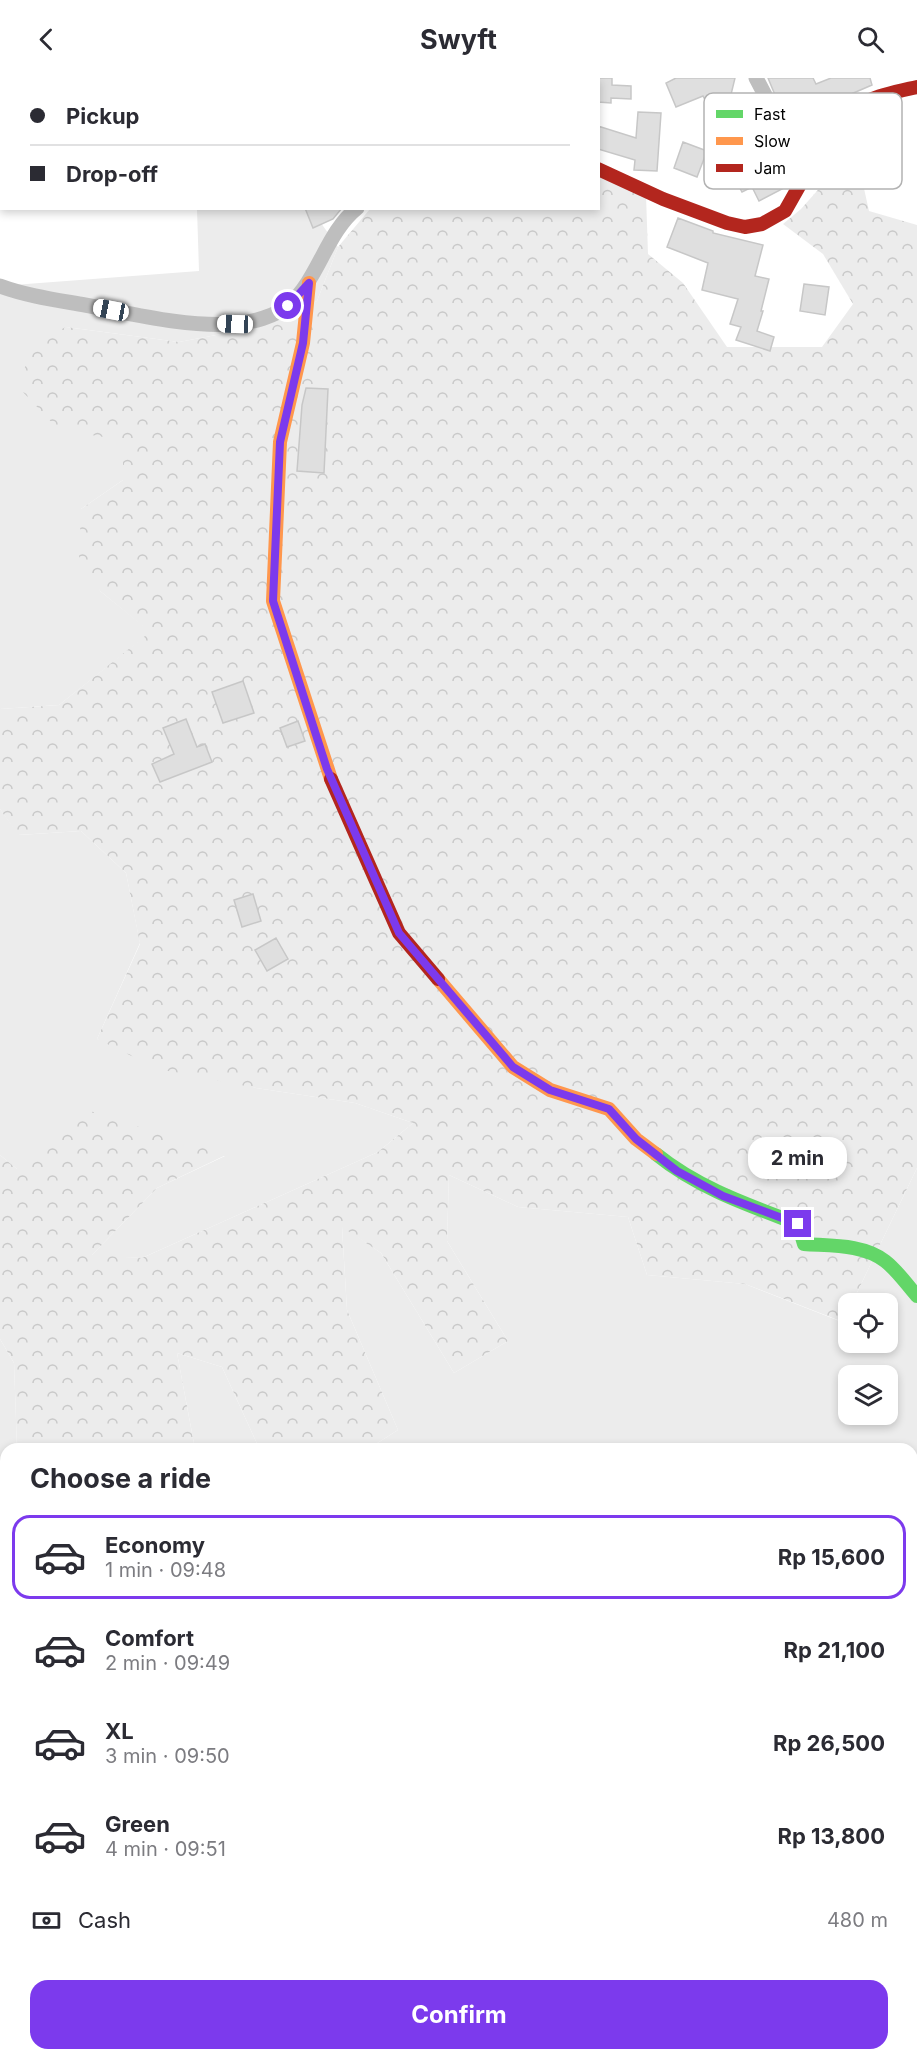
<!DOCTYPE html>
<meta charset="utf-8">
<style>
:root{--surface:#fff;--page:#f7f7f7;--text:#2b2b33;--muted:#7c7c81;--line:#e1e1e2;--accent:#7c3aed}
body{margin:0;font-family:Inter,sans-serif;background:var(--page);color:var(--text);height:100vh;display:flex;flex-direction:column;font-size:22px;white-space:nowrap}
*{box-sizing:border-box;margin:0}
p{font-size:20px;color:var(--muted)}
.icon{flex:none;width:33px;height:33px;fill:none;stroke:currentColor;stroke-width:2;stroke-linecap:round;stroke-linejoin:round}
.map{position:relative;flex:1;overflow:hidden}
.sheet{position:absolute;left:0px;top:1365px;width:918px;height:618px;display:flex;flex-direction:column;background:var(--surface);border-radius:18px 18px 0 0;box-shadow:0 3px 9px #0003}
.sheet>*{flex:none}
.top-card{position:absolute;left:0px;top:0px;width:600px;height:132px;box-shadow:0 3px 9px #0003;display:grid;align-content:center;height:132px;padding:0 30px;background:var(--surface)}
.controls{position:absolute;left:838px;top:1215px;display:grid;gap:12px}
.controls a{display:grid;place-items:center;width:60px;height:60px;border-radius:12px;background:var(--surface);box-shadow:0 3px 9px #0003;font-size:30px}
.end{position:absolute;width:27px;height:27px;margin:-14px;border:8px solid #7c3aed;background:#fff;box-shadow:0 0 0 3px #fff}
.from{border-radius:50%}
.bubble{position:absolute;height:42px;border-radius:18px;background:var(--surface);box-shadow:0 3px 9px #0003;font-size:20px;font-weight:700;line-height:42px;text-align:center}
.car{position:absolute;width:18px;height:36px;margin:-18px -9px;border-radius:8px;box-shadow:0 0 4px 2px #0007;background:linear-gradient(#fff 24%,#345 0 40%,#fff 0 76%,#345 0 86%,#fff 0)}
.top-card b{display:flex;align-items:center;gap:21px;height:57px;font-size:22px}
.top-card b+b{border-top:2px solid var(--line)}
.top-card i{width:15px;height:15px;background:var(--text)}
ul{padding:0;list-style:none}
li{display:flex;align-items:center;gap:18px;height:84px;margin:0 12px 9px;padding:0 18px;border:3px solid transparent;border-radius:18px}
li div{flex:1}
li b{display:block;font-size:22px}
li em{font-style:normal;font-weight:700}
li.selected{border-color:var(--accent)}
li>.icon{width:54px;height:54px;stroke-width:1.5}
h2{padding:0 30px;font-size:27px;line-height:72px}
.pay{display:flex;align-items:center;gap:15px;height:66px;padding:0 30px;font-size:22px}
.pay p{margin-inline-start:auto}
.action{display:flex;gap:12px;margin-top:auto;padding:12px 30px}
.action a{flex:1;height:69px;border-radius:18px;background:var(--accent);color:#fff;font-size:24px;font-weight:700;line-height:69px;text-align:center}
header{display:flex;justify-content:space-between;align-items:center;height:78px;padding:0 30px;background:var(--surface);font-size:27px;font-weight:700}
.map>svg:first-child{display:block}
</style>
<header><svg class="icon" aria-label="back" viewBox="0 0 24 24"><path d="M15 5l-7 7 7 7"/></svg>Swyft<svg class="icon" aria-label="search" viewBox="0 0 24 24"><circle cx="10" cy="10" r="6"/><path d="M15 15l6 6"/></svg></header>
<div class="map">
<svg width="917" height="1983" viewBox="0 0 917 1983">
<defs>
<pattern id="forest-crowns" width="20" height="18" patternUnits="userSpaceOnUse" patternTransform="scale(1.5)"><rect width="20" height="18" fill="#ececec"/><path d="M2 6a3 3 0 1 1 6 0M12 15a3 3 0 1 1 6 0" fill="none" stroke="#c9c9c9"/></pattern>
</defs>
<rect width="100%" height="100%" fill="#fff"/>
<!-- green -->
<path fill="#ececec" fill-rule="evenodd" d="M197,131H311L338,169L317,223L259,249L179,264L66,249L123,362V402L81,431L100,513L151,554L59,627L0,631V208L199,193Z
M0,731L19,757L81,753L126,795L140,865L97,961L256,1010L355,1025L413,1045L378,1074L142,1180L91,1178L157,1110L225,1078L17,1091L0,1077Z
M917,1090V1540L912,1543V1371H368L398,1352L347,1232L342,1148L381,1175L454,1295L508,1263L447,1163L449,1097L518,1129L628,1139L647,1197L745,1206L842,1244L849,1231V1264H888V1226L852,1225ZM849,1298H888V1336H849Z
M0,1261L14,1285L17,1371H6V1525L0,1532Z
M177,1275L222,1289L259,1370L262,1371H195Z
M0,1681L6,1691V1970L0,1976Z"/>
<!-- forest -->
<path fill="url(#forest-crowns)" d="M855,70L869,133L917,147V1090L852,1225L849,1226V1231L843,1244L745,1206L647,1197L628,1139L518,1129L449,1097L447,1163L508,1263L454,1295L381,1175L342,1149L347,1232L398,1352L368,1371L259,1370L222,1289L177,1275L195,1371H17L14,1285L0,1261V1077L17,1091L81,1030L226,1077L157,1110L92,1177L142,1180L378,1074L413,1045L355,1025L256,1010L158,991L97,961L140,866L126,795L81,753L18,757L0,731V631L59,627L150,554L100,513L79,480L81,431L123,402V362L59,352L21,312L29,266L66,249L179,264L259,249L317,223L338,169L370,131L598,130L599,98L646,117L648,176L683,205L727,269H822L853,226L823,176L783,146L801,131Z
M6,1525V1691L0,1681V1532Z
M917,1540V1600L912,1601V1543Z
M917,1733V1882L912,1874V1734Z"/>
<!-- building -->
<path fill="#dfdfdf" stroke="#c7c7c7" stroke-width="1.5" d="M598,0H612V7L631,8V21L611,20V25L598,24Z
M676,0H735L727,33L755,18L762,35L738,47L765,96L779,89L787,104L784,110L759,123L752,109L742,114L706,48L716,43L703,18L676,29L666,5Z
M768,0H813L816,6L831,0H870L872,7L807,35L815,54L809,65L797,70Z
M638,34L661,35L657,93L634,92L635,82L598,71V48L636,60Z
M683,64L707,73L697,99L674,90Z
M305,130H342L333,141L313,150Z
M678,140L713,153V155L763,167L755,198L769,201L761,233H763L757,253L774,259L770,273L736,262L741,249L730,246L738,221L702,212L708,185L667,169Z
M804,206L829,209L825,237L800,233Z
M306,310L328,311L324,395L297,393L302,327Z
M243,603L254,635L223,645L212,614Z
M186,641L197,669L205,666L212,684L160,704L152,686L174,676L163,650Z
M298,643L305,663L287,669L280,650Z
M253,816L261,843L242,849L234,822Z
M276,860L288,881L267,893L255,872Z"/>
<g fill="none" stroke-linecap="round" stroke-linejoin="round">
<!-- street -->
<path stroke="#bebebe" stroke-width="15" d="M421,0V2
M756,0L765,17L801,104
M0,208C27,218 57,222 85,227C134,236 184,249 234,246C251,245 276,238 289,227C319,200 326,155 357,130
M0,1770L6,1780
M0,1850L6,1857
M0,1912H6
M98,1977L102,1983
M151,1977L159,1983
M575,1977V1983
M503,1978L507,1977"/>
<!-- fast -->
<path stroke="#63d668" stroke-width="14" d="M656,1076C698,1110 748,1127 798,1146L804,1166C831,1168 863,1166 885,1183C898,1193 907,1207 917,1218"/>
<!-- slow -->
<path stroke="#ff974d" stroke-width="14" d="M309,205L303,265L280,364L273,523L331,701
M438,901L513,989L550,1012L609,1031L636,1061L656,1076
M231,1983L235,1977"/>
<!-- jam -->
<path stroke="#b3261e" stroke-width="14" d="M598,91L663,121L727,145L745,149L762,146L785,133L832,50C856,21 882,17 917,9
M331,701L399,855L438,901
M912,1656L917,1654"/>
</g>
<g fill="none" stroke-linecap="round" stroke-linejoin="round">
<!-- route -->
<path stroke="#7c3aed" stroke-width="8" d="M288,228L309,205L303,265L280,364L273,523L327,691L399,855L513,989L550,1012L609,1031L636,1061L677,1093L723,1118L798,1146"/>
</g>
<!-- legend -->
<rect x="704" y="15" width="198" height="96" rx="9" fill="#fff" stroke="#b2b2b2" stroke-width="1.5"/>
<rect x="716" y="32" width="27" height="8" fill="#63d668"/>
<rect x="716" y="59" width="27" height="8" fill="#ff974d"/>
<rect x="716" y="86" width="27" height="8" fill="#b3261e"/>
<g font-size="16" fill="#000">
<text x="754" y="42">Fast</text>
<text x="754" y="69">Slow</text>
<text x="754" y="96">Jam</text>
</g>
</svg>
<div class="controls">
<a><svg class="icon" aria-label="locate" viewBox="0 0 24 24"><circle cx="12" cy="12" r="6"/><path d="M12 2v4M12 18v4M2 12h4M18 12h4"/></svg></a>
<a><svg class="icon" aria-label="layers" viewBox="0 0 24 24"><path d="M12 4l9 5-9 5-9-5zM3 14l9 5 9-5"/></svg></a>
</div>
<i class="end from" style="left:288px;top:228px"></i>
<i class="end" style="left:798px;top:1146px"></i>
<div class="bubble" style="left:748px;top:1059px;width:99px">2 min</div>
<i class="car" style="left:111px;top:232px;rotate:281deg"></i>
<i class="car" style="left:235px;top:246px;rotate:272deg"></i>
<div class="top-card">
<b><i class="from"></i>Pickup</b>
<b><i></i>Drop-off</b>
</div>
<section class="sheet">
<h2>Choose a ride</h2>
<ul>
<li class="selected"><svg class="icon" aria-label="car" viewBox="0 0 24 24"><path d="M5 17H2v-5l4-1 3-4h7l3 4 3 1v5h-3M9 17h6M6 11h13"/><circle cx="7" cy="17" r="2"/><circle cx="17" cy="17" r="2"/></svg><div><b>Economy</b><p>1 min · 09:48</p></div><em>Rp 15,600</em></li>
<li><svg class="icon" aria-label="car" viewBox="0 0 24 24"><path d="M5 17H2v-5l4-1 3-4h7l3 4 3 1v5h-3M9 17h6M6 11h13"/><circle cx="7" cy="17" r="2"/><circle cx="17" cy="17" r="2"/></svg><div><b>Comfort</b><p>2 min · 09:49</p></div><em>Rp 21,100</em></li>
<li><svg class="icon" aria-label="car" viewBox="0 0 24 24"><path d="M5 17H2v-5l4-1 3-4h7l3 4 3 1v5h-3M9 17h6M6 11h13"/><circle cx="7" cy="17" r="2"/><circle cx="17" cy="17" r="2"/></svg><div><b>XL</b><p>3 min · 09:50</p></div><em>Rp 26,500</em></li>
<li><svg class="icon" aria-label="car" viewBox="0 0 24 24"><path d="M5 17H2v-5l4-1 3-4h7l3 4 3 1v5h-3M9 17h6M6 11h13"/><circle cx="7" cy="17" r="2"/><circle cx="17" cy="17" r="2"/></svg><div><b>Green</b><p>4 min · 09:51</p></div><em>Rp 13,800</em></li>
</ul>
<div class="pay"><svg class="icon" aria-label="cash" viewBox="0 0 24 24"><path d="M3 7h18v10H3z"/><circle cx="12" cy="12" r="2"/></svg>Cash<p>480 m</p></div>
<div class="action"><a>Confirm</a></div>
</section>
</div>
